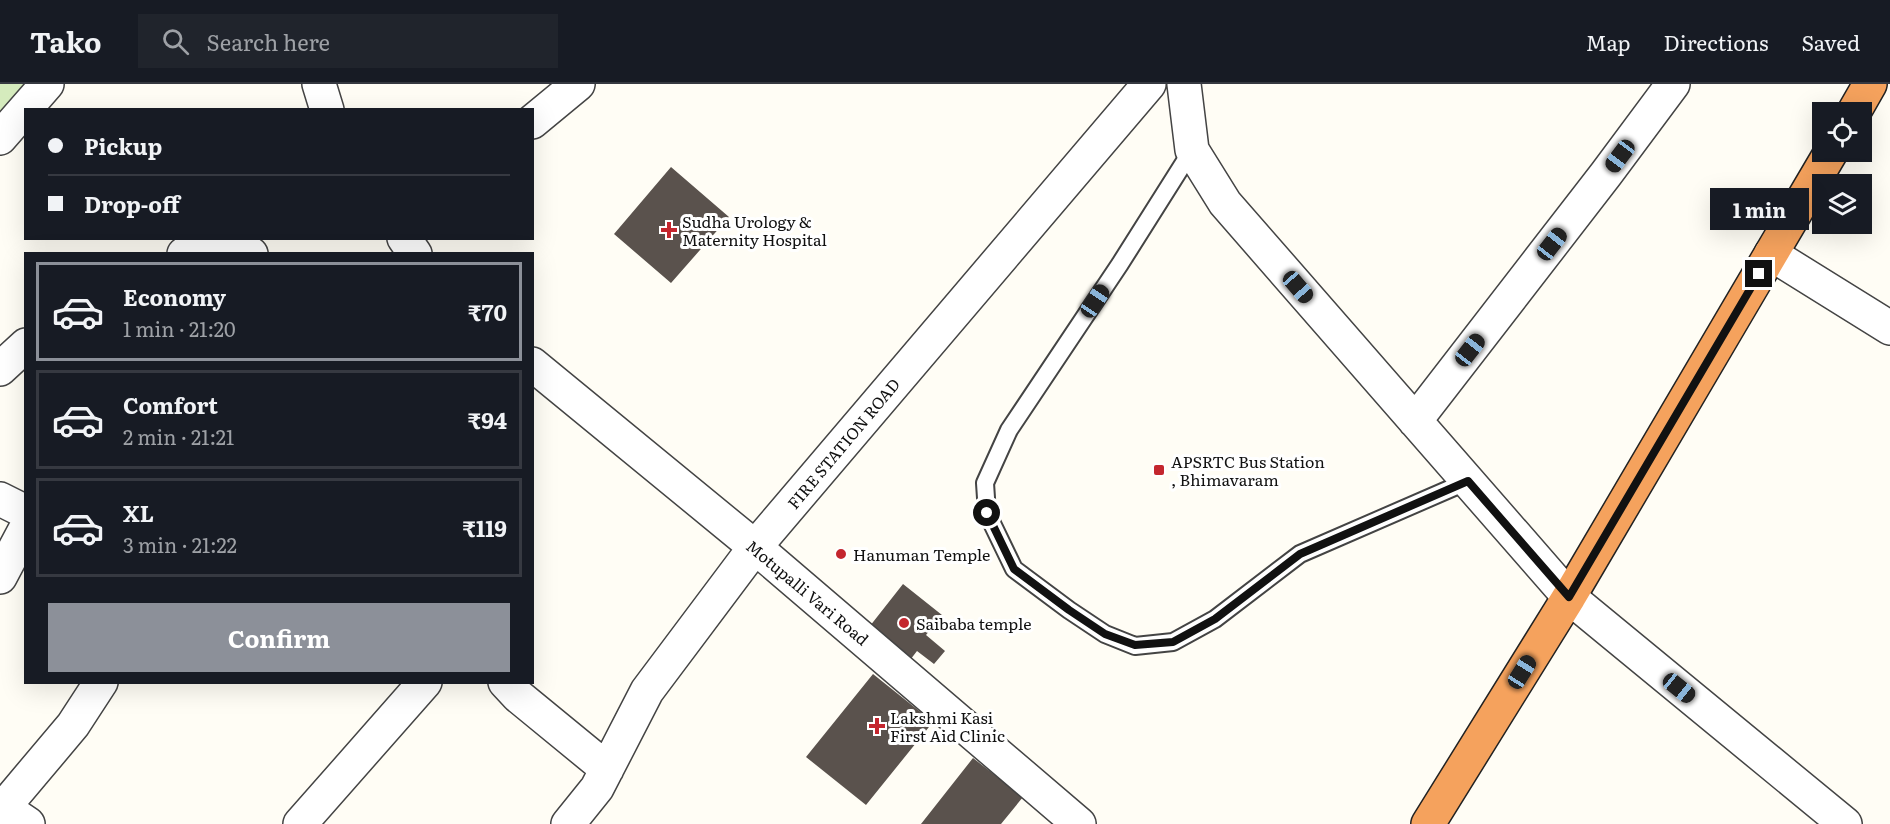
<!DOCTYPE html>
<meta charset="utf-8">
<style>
:root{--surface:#171b24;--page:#20242c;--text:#f1f3f6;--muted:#9ea1a6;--line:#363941;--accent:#8c9099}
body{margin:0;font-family:Literata,serif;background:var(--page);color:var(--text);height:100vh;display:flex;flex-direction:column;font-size:22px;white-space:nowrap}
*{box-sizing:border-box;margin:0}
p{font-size:20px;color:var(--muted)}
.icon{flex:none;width:33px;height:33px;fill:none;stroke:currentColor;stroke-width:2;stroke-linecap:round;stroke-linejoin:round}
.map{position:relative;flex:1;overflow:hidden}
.panel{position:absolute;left:24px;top:168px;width:510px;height:432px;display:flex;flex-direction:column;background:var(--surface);border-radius:0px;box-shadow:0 6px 24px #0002}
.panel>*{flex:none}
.guide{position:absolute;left:24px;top:24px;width:510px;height:132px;border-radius:0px;box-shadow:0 6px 24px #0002;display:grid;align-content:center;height:132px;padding:0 24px;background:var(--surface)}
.tools{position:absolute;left:1812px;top:18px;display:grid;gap:12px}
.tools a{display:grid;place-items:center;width:60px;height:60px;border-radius:0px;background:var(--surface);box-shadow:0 6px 24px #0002;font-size:30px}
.end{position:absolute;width:27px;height:27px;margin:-14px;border:8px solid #111;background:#fff;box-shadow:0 0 0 3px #fff}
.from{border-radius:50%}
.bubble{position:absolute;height:42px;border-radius:0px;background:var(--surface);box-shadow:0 6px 24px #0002;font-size:20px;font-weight:700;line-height:42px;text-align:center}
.car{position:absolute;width:18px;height:36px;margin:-18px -9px;border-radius:8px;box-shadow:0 0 4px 2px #0007;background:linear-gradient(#222 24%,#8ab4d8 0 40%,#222 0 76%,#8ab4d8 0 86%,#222 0)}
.guide b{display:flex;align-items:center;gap:21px;height:57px;font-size:22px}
.guide b+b{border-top:2px solid var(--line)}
.guide i{width:15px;height:15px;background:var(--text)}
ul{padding:10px 0 0;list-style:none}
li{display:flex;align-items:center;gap:18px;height:99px;margin:0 12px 9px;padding:0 12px;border:3px solid var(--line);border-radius:0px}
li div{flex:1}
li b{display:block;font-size:22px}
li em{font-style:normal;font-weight:700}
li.selected{border-color:var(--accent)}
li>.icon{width:54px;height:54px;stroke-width:1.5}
.button{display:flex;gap:12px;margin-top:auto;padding:12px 24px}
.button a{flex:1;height:69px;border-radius:0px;background:var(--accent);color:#fff;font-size:24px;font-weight:700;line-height:69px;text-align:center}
header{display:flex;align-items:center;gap:36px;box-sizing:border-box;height:84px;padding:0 30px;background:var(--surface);border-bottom:2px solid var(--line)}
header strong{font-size:28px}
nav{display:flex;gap:33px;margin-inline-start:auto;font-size:21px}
.search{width:420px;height:54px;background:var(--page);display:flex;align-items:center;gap:15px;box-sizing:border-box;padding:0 21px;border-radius:0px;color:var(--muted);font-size:22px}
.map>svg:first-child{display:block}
</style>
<header>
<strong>Tako</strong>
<div class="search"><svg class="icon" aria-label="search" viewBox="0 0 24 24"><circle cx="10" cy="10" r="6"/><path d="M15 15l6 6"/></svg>Search here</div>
<nav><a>Map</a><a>Directions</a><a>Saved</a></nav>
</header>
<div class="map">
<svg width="1890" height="740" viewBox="0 0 1890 740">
<rect width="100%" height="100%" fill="#fffdf5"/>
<!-- green -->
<path fill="#d5ebbd" d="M0,0H54L0,66Z"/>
<!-- building -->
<path fill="#5a524d" d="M671,83L729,133L671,199L614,150Z
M903,500L942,531L926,551L945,567L934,580L917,567L907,580L866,547Z
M873,590L933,638L866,721L806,673Z
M973,674L1023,713L1001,740H921Z"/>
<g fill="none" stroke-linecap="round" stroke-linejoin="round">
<defs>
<path id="lane" d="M1192,66L1120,180L1009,346L985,399L987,429L1014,485L1069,526L1105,550L1135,562L1173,558L1215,535L1300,470L1468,397"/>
<path id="street" d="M319,0L327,26
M1184,0L1192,66L1225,119L1569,513L1845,740
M532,38L578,0
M0,54L47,0
M404,154L415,170
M184,170L206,161L243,165L251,170
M1771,170L1890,244
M532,280L755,463L1079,740
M0,285L26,261
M1415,337L1606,90L1673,0
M0,415L26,428
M0,493L26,444
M505,598L518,612L607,685
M0,721L28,740
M4,723L73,641L101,598
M300,740L425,598
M568,740L597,704L647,607L755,463L1149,0"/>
<path id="highway" d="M1854,28L1870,0
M1428,740L1569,513L1831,68"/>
</defs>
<!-- lane casing -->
<use href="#lane" stroke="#444" stroke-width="20"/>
<!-- street casing -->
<use href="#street" stroke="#444" stroke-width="36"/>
<!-- highway casing -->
<use href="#highway" stroke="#222" stroke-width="36"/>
<!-- lane -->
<use href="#lane" stroke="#fff" stroke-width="16"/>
<!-- street -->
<use href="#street" stroke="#fff" stroke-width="33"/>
<!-- highway -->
<use href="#highway" stroke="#f5a25d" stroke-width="33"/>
</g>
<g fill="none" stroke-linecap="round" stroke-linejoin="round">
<!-- route -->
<path stroke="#111" stroke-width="8" d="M987,429L1014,485L1069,526L1105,550L1135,561L1173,558L1215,535L1300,470L1468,397L1569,513L1759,190"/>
</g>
<!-- markers -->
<g fill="#c4262e" stroke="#fff" stroke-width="2">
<path d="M666 137h6v6h6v6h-6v6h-6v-6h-6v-6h6z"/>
<rect x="1153" y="380" width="12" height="12" rx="3"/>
<circle cx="841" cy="470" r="6"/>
<circle cx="904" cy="539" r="6"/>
<path d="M874 633h6v6h6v6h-6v6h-6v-6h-6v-6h6z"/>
</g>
<g text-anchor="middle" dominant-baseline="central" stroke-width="6" stroke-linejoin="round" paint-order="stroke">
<!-- poi labels -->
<g font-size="16" fill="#111" stroke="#fff" text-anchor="start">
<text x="682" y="137">Sudha Urology &amp;<tspan x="682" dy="18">Maternity Hospital</tspan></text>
<text x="1171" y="377">APSRTC Bus Station<tspan x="1171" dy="18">, Bhimavaram</tspan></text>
<text x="853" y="470">Hanuman Temple</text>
<text x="916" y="539">Saibaba temple</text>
<text x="890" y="633">Lakshmi Kasi<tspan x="890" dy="18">First Aid Clinic</tspan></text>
</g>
<!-- street labels -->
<g font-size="16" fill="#111" stroke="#fff">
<text transform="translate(843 359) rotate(-50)">FIRE STATION ROAD</text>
<text transform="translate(808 508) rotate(40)">Motupalli Vari Road</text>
</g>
</g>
</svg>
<div class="tools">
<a><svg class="icon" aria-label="locate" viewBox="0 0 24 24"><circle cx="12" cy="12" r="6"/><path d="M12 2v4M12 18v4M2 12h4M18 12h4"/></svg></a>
<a><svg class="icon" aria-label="layers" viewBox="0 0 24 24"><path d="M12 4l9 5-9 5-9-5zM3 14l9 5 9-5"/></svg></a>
</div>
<i class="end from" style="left:987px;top:429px"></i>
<i class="end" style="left:1759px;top:190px"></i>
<div class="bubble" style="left:1710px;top:104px;width:99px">1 min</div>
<i class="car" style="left:1620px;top:72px;rotate:217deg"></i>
<i class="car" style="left:1552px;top:160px;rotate:38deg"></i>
<i class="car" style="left:1298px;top:203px;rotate:139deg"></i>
<i class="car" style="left:1095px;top:217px;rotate:34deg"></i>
<i class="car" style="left:1470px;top:266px;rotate:38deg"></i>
<i class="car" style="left:1522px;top:588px;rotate:32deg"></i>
<i class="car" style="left:1679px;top:604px;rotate:129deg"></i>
<div class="guide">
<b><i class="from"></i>Pickup</b>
<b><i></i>Drop-off</b>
</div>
<section class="panel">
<ul>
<li class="selected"><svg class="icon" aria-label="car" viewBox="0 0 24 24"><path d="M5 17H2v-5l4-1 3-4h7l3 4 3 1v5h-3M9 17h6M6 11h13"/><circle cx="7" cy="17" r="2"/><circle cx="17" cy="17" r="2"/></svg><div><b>Economy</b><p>1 min · 21:20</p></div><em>₹70</em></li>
<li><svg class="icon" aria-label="car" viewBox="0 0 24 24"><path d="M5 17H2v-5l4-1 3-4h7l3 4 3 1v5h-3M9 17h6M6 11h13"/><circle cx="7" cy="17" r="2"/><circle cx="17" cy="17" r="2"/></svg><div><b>Comfort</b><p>2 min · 21:21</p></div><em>₹94</em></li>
<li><svg class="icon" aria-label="car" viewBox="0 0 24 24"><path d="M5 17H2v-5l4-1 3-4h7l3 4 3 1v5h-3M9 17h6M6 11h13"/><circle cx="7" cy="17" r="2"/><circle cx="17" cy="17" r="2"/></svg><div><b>XL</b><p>3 min · 21:22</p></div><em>₹119</em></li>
</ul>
<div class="button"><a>Confirm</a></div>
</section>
</div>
